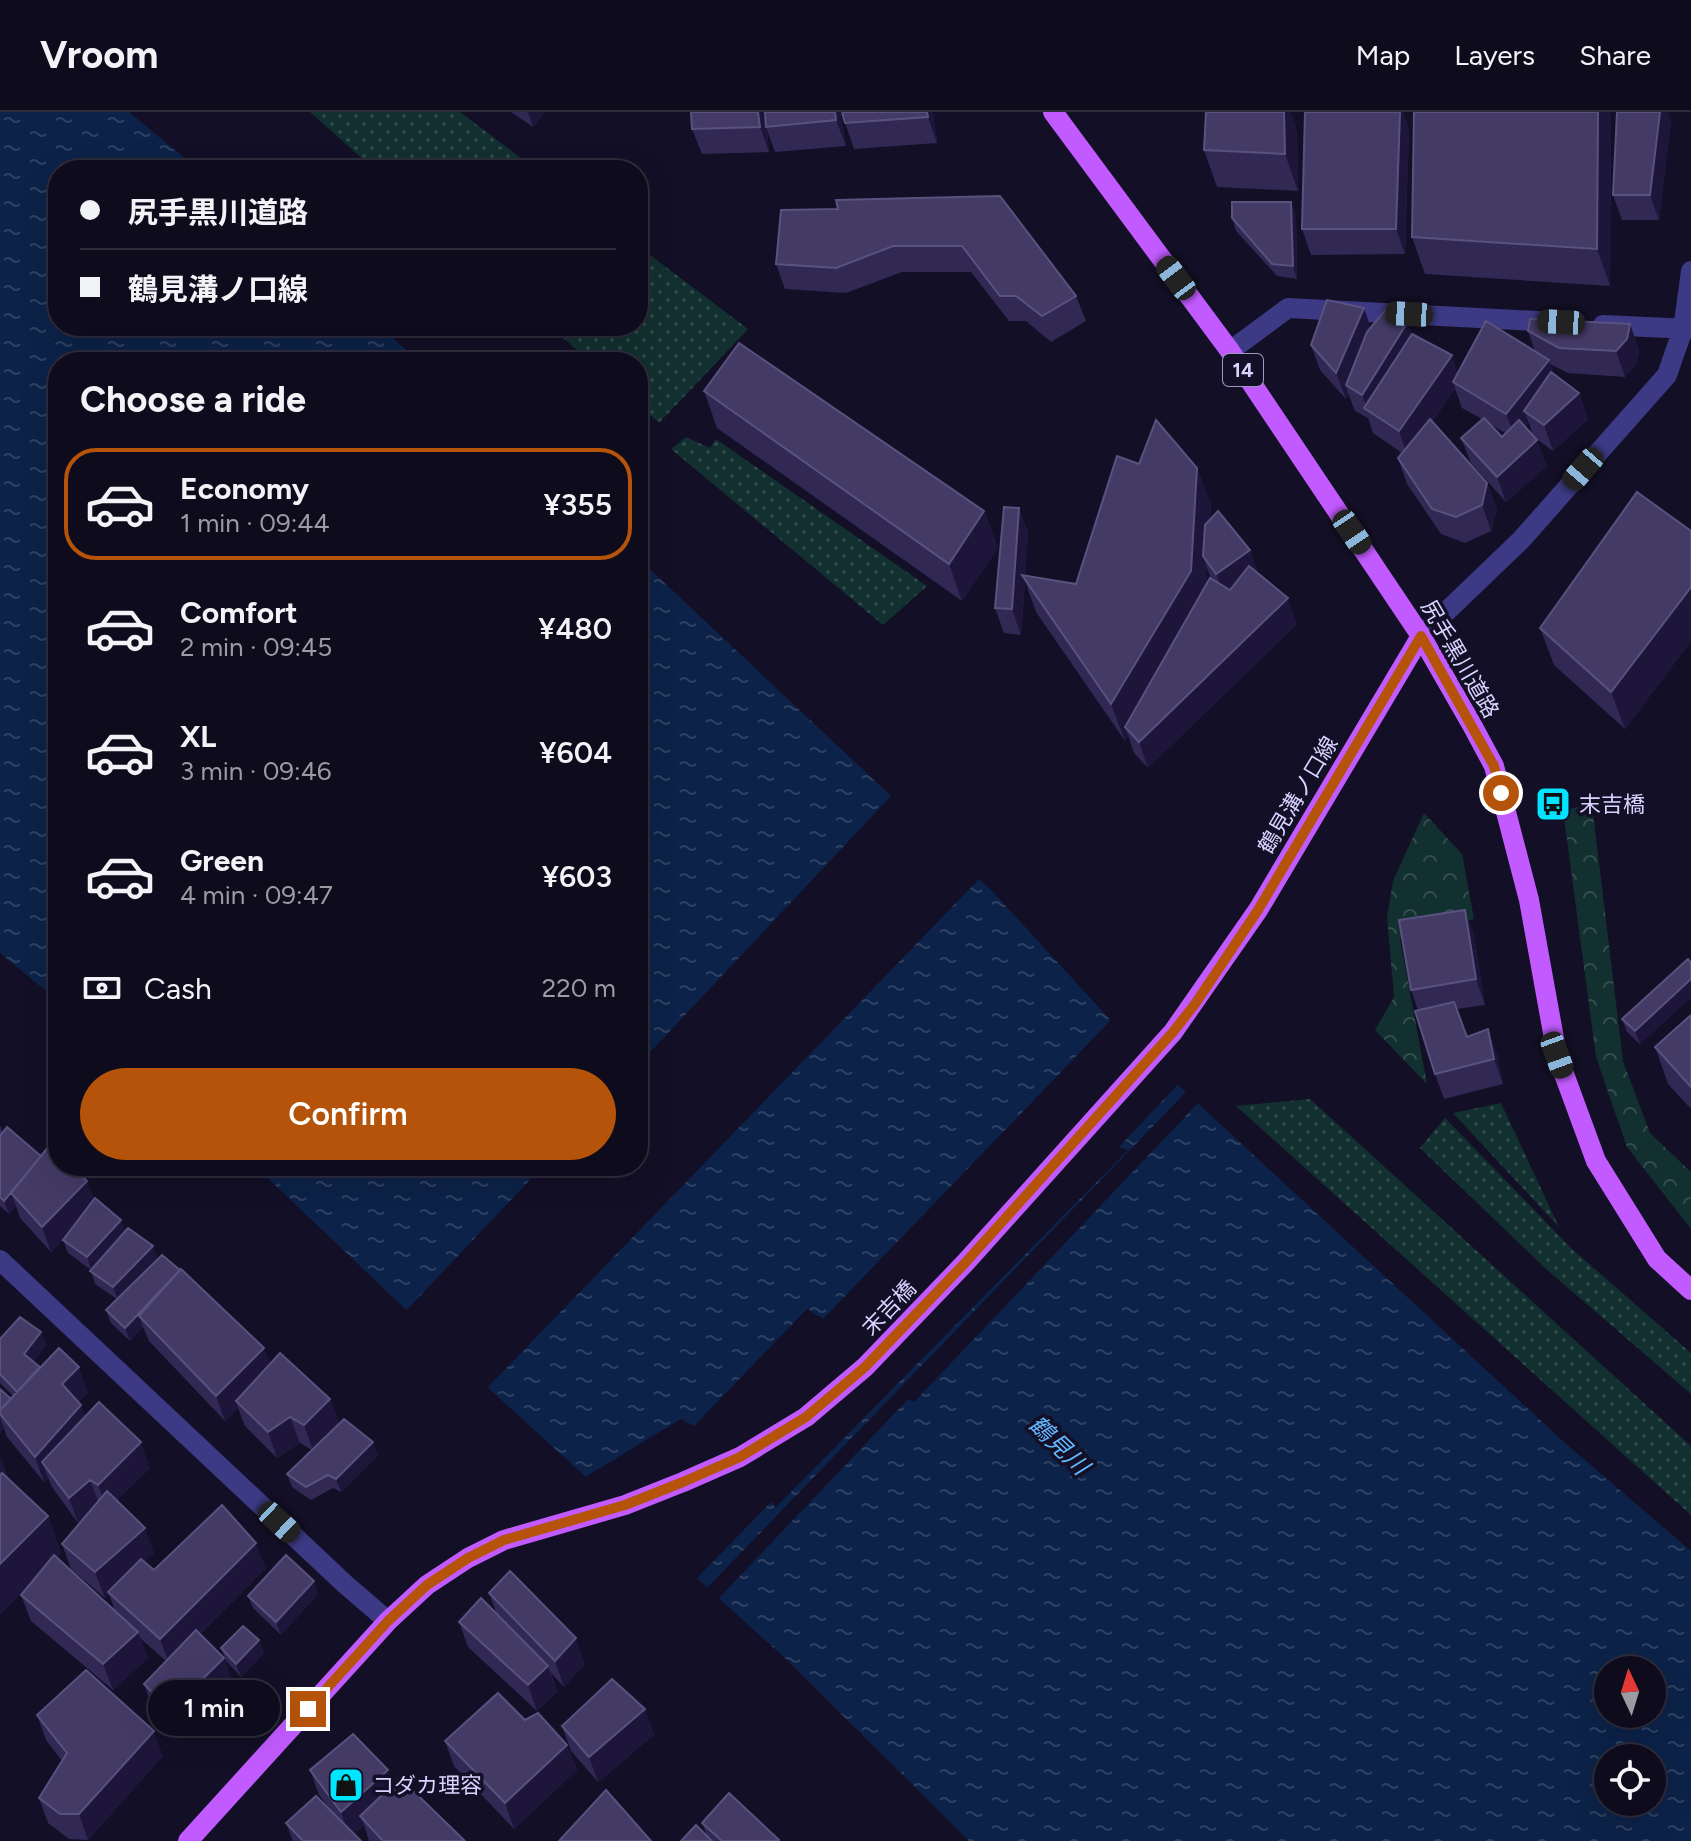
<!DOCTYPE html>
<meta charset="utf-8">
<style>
:root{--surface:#0e0b1c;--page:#1c1929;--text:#f1f3f6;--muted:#9b9ba3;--line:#2e2b3b;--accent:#b45309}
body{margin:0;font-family:Figtree,"Noto Sans JP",sans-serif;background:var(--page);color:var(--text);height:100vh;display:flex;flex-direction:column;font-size:30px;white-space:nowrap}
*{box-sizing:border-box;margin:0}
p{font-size:26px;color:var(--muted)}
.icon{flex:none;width:44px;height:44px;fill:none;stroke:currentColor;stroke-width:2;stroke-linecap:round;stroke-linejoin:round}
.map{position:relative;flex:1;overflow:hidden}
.side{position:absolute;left:48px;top:240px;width:600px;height:824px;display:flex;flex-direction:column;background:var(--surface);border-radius:32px;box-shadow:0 8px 32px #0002,0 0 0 2px var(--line)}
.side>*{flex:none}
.top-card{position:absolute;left:48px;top:48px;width:600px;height:176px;border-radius:32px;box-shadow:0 8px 32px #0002,0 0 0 2px var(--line);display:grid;align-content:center;height:176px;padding:0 32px;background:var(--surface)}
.needle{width:52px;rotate:356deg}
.controls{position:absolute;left:1594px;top:1544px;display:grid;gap:16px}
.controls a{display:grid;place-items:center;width:72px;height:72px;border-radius:50%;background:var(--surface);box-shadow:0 8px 32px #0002,0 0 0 2px var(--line);font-size:40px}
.end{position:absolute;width:36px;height:36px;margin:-18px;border:10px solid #b45309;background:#fff;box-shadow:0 0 0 4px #fff}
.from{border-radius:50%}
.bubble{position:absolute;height:56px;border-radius:28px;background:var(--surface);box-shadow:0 8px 32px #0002,0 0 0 2px var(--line);font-size:26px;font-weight:600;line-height:56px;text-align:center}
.car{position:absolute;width:24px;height:48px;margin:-24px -12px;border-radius:10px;box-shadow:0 0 6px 2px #0007;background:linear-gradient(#222 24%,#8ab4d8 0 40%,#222 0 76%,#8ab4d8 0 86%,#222 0)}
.top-card b{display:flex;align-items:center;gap:28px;height:76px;font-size:30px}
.top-card b+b{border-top:2px solid var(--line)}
.top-card i{width:20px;height:20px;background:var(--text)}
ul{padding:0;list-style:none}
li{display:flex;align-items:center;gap:24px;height:112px;margin:0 16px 12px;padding:0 16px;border:4px solid transparent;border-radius:32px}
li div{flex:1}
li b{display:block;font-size:30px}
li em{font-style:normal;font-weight:600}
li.selected{border-color:var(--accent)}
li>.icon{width:72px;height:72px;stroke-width:1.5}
h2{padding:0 32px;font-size:36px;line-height:96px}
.pay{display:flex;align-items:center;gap:20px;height:88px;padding:0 32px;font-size:30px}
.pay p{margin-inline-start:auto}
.cta{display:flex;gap:16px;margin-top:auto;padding:16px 32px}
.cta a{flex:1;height:92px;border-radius:48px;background:var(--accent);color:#fff;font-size:32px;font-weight:600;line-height:92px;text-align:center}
header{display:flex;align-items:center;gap:48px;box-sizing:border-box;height:112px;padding:0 40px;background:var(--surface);border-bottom:2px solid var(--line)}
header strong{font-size:38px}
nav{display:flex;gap:44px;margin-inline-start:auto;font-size:28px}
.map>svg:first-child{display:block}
</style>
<header>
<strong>Vroom</strong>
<nav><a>Map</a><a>Layers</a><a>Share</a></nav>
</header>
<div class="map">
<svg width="1691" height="1729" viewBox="0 0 1691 1729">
<defs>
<pattern id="grass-dots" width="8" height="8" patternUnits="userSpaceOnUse" patternTransform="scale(2)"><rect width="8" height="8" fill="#12302f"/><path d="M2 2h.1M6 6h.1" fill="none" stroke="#344d4e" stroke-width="1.8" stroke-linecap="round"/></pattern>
<pattern id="forest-crowns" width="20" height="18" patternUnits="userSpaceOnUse" patternTransform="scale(2)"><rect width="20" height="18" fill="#12302f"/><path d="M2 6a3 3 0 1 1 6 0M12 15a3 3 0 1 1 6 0" fill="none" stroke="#344d4e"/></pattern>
<pattern id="water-ripples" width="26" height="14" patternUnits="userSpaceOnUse" patternTransform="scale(2)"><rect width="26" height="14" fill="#0c2248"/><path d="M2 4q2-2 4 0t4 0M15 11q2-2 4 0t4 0" fill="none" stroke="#2f4163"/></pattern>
</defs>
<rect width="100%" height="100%" fill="#130f26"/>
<!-- grass -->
<path fill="url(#grass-dots)" d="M310,0H460L537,58H375Z
M638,134L748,217L659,311L638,292V250H590L550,214H638Z
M686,325L710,336L716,327L927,474L883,513L671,337Z
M1310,987L1691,1334V1403L1236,994Z
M1501,991L1559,1115L1453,1001Z
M1445,1006L1572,1137L1691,1241V1282L1545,1156L1420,1036Z"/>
<!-- forest -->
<path fill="url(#forest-crowns)" d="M1592,693L1623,949L1650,1021L1691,1060V1117L1627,1035L1596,945L1563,698Z
M1424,701L1462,742L1474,807L1400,827L1427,972L1375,918L1394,885L1387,805L1393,769Z"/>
<!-- water -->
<path fill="url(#water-ripples)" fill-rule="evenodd" d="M0,0H129L199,58H58V214H379L420,250H58V889L0,841Z
M638,446L993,780L1125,924L1565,1331L1691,1439V1729H969L788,1549L485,1273L255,1054H638ZM1608,1558H1652V1602H1608ZM1608,1646H1652V1690H1608Z"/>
<!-- pier -->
<path fill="#130f26" d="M894,681L982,764L485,1278L483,1277L404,1201L543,1054H638V953Z
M1113,906L1180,970L1119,1035L1128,1038L776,1395L771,1390L694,1469L582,1367L681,1307L694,1314L807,1197L823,1207Z
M1188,978L1200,989L914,1290L908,1287L716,1489L704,1479Z"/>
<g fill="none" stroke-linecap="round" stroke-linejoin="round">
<!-- minor -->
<path stroke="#3d3a85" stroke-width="20" d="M1603,213L1691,217
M1230,239L1288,196L1555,210
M1421,524L1521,428L1667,263L1683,217L1691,159
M0,1148L346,1473L388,1509"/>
<!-- major -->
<path stroke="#c25bff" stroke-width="20" d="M1053,0L1230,239L1421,524L1472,613L1494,654L1529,788L1557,943L1596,1049L1657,1147L1691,1178
M188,1729L388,1509L427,1473L468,1446L504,1428L625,1393L683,1370L740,1345L806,1305L865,1255L965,1151L1173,920L1258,798L1421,524"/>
</g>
<!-- wall -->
<path fill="#312854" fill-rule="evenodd" d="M511,0H545L533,15Z
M691,0H764L765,3V0H840L846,34L775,40L767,18L769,40L702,42L692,17Z
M933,0L937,31L854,37L845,11Z
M1414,0H1611L1610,174L1425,162L1412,125Z
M1671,9L1659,108H1622L1613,83Z
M1409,16L1405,142L1311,143L1302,117Z
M1297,18L1298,79L1217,75L1204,38Z
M1000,84L1076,184L1086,209L1051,230L1026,209H1009L971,160H902L846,181L785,177L776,152L838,97Z
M1296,103L1297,167L1277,164L1236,119L1232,106Z
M1630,212L1639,238L1636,252L1625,265L1568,261L1550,252L1554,262L1579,281L1588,307L1553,339L1534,325L1547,354L1506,390L1471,351L1461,326L1482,307L1462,296L1455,277L1432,310L1487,371L1497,397L1491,419L1465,431L1441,422L1407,372L1398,346L1402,341L1373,321L1368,306L1355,299L1348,281L1346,287L1320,258L1311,233L1371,216L1411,222L1458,261L1535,239L1528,219ZM1529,311L1533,324L1525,315ZM1490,312L1505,321L1502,325Z
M704,279L984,399L998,436L962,489L717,316Z
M1139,352L1197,356L1211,393L1210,408L1250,438L1258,462L1297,512L1148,656L1134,641L1128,623L1125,629L1036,500L1025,469L1021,523L1004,521L995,496L1019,396L1028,421L1025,463L1076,472ZM1207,456L1211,467L1206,474Z
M1691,419V529L1625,617L1554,553L1540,516Z
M1465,798L1474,823L1485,893L1457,897L1467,925L1497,942L1503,972L1444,987L1435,962L1418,898L1411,878Z
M1691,851V885L1640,932L1627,920L1622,907Z
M1691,903V997L1668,972L1655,935Z
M0,1013L3,1021L94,1087L125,1119L158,1147L270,1252L330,1287L339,1312L378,1343L341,1380L333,1376L311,1388L292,1375L287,1362L312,1338L300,1331L277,1346L245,1314L238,1296L225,1309L149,1229L143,1215L130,1229L111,1211L106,1198L117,1187L95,1172L91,1158L68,1141L63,1128L51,1140L20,1106L16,1094L9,1102L0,1094Z
M41,1220L46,1233L33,1250L40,1255L88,1281L78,1290L81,1293L85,1304L150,1356L117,1388L154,1441L144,1450L154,1458L266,1456L200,1522L224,1546L233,1571L179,1625L153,1598L144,1572L166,1549L140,1526L148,1546L113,1578L31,1509L21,1483L33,1469L0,1502V1345L8,1366L48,1404L61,1441L57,1445L115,1499L109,1482L105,1486L71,1457L62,1432L82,1408L78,1411L52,1375L48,1366L44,1370L7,1325L4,1316L0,1321V1277L11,1287L13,1284L0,1271V1227Z
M489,1481L585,1552L564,1575L551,1561L557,1580L537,1599L468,1535L459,1510L496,1500Z
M318,1482L281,1523L253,1496L248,1484Z
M221,1536L264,1541L241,1565L226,1549Z
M645,1597L654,1623L598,1670L571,1639L562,1614Z
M37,1603L163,1644L88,1728L69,1727L48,1711L39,1686L62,1649L46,1628Z
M525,1608L567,1633L577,1658L514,1717L454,1654L445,1629Z
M310,1658L393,1672L465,1729H369L364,1713L354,1722L361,1729H293L286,1711L332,1700L319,1683Z
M702,1711L779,1729H713L707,1724Z"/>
<!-- shaded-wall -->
<path fill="#1d163a" d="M528,0H545L533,15Z
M758,0H764L766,5L769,40L760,15Z
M835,0H840L846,34L836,8Z
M927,0H933L937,31L928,5Z
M1284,0H1291L1297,18L1298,79L1285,42Z
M1400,0H1403L1409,16L1405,142L1396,117Z
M1598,0H1611V2L1610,174L1597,137Z
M1660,0H1668L1671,9L1659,108L1650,83Z
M1291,90L1296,103L1297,167L1293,154Z
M1364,196L1373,222L1346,273L1348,281L1346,287L1336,261Z
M1407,211L1417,236L1368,298L1362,283Z
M1630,212L1639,238L1636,252L1625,265L1616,239Z
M1452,243L1461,269L1453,270L1455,277L1408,345L1399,319Z
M1549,248L1558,274L1524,299L1529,311L1516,327L1506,302Z
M1579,281L1588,307L1553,339L1544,313Z
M1537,328L1547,354L1506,390L1497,365Z
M1197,356L1211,393L1207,450L1203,444L1207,456L1205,496L1125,615L1128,623L1125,629L1111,592Z
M1487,371L1497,397L1491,419L1482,393Z
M1019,396L1028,421L1025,466L1022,463L1025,469L1021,523L1012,497Z
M984,399L998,436L962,489L949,452Z
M1250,438L1259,464L1226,487L1216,462Z
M1691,475V529L1625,617L1611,580Z
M1288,486L1297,512L1148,656L1139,630Z
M1465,798L1474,823L1485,893L1476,867Z
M1691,867V885L1640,932L1635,919Z
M1488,917L1497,942L1503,972L1494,947Z
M87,1069L97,1094L51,1140L42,1115Z
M11,1081L16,1094L9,1102L4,1089Z
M121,1108L126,1121L91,1158L87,1145Z
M153,1134L158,1147L118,1188L113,1175Z
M180,1158L139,1204L143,1215L130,1229L125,1216Z
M41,1220L46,1233L29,1255L24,1242Z
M264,1236L274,1262L236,1289L238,1296L225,1309L216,1284Z
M79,1255L88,1281L71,1297L62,1272Z
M330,1287L340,1313L313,1338L304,1313Z
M81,1293L90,1318L42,1350L48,1366L44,1370L35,1345Z
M0,1305L4,1316L0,1321Z
M290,1305L300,1331L277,1346L268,1320Z
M141,1330L150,1356L107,1398L98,1373Z
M373,1330L378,1343L341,1380L336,1367Z
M0,1345L8,1368L0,1375Z
M90,1368L100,1394L78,1411L69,1386Z
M48,1404L61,1441L0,1502V1452Z
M145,1416L154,1441L110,1481L108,1480L109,1482L105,1486L95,1460Z
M256,1431L266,1456L169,1552L160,1527Z
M314,1469L318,1482L281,1523L276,1510Z
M138,1520L148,1546L113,1578L103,1552Z
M576,1526L585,1552L564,1575L555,1549Z
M259,1528L264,1541L241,1565L236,1552Z
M224,1546L233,1571L179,1625L170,1599Z
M548,1554L557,1580L537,1599L528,1573Z
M645,1597L654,1623L598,1670L589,1645Z
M154,1619L163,1644L88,1728L79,1702Z
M567,1633L577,1658L514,1717L505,1691Z
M388,1658L397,1683L360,1704L364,1713L350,1725L341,1700Z"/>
<!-- building -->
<path fill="#433a66" stroke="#5a527e" stroke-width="2" d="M691,0H758L760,15L692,17Z
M765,0H835L836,8L766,15Z
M842,0H927L928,5L845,11Z
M1206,0H1284L1285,42L1204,38Z
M1305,0H1400L1396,117H1302Z
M1414,0H1598L1597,137L1412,125Z
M1617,0H1660L1650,83H1613Z
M1000,84L1076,184L1042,204L1016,184H1000L962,134H893L836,156L776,152L781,98L838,97L836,88Z
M1232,90H1291L1293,154L1272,152L1232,106Z
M1327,188L1364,196L1336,261L1311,233Z
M1387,196L1407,211L1362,283L1346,273L1367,220Z
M1530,207L1630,212L1627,227L1616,239L1559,236L1528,219Z
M1486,209L1549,248L1506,302L1453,270Z
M1412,222L1452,243L1399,319L1364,296Z
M739,231L984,399L949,452L704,279Z
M1551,260L1579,281L1544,313L1524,299Z
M1484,306L1502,325L1519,308L1537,328L1497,365L1461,326Z
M1430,307L1487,371L1482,393L1456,405L1432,397L1398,346Z
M1156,308L1197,356L1191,459L1111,592L1022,463L1076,472L1117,344L1139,352Z
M1637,380L1691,419V475L1611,580L1540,516Z
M1004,395L1019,396L1012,497L995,496Z
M1218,399L1250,438L1216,462L1203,444L1205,413Z
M1249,454L1288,486L1139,630L1125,615L1210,466L1230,478Z
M1465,798L1476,867L1411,878L1399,808Z
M1688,847L1691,851V867L1635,919L1622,907Z
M1454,890L1467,925L1488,917L1494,947L1435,962L1415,899Z
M1691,903V975L1655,935Z
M7,1015L41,1044L4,1089L0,1085V1024Z
M49,1034L58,1042V1054H71L87,1069L42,1115L11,1081Z
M95,1086L121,1108L87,1145L63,1128Z
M128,1116L153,1134L113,1175L90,1159Z
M162,1143L180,1158L125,1216L106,1198Z
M181,1157L264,1236L216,1284L139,1204Z
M20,1205L41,1220L24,1242L40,1255L17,1280L0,1262V1227Z
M59,1236L79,1255L62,1272L81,1293L35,1345L0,1302V1298Z
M280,1241L330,1287L304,1313L290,1305L268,1320L236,1289Z
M0,1277L11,1287L0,1298Z
M99,1290L141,1330L98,1373L90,1368L69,1386L42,1350Z
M344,1307L373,1330L336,1367L328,1363L306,1375L287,1362Z
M2,1361L48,1404L0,1452V1363Z
M107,1379L145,1416L95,1460L62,1432Z
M222,1393L256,1431L160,1527L108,1480L141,1447L154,1458Z
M54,1443L138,1520L103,1552L21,1483Z
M286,1443L314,1469L276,1510L248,1484Z
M510,1459L576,1526L555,1549L489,1481Z
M481,1486L548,1554L528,1573L459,1510Z
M243,1514L259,1528L236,1552L221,1536Z
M196,1518L224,1546L170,1599L144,1572Z
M86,1558L154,1619L79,1702H60L39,1686L67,1641L37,1603Z
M612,1567L645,1597L589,1645L562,1614Z
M498,1581L525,1608L538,1601L567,1633L505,1691L445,1629Z
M353,1622L388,1658L341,1700L310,1658Z
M400,1666L465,1729H383L360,1704Z
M606,1678L651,1729H559Z
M729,1681L779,1728L778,1729H722L702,1711Z
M316,1684L361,1729H303L286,1711Z
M696,1713L712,1729H681Z"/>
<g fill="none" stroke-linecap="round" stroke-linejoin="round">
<!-- route -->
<path stroke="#b45309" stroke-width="10" d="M308,1597L388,1509L427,1473L468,1446L504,1428L625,1393L683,1370L740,1345L806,1305L865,1255L965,1151L1173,920L1195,892L1258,798L1421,524L1494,654L1501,681"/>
</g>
<!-- icons -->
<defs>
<symbol id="bus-square" viewBox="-11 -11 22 22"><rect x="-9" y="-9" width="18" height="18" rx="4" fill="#00e5ff" stroke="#130f26"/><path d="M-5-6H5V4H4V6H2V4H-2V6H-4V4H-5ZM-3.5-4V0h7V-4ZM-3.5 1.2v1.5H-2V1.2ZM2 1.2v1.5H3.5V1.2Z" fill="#111"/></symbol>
<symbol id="shop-square" viewBox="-11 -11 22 22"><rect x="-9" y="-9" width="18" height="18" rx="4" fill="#00e5ff" stroke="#130f26"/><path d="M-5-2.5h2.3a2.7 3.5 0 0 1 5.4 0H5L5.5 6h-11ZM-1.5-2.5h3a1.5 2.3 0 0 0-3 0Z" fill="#111"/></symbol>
</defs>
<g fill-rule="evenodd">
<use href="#bus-square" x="1533" y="672" width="40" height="40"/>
<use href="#shop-square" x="326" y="1653" width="40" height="40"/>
</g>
<g text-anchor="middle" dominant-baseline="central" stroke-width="7" stroke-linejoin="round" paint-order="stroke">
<!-- shield labels -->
<rect fill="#130f26" stroke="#9e99be" stroke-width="2" x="1223" y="242" width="40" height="32" rx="6"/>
<g font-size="20" font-weight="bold" fill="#d9d4ff">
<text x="1243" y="258">14</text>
</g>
<!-- street labels -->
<g font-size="22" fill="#d9d4ff" stroke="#130f26">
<text transform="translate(1460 547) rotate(60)">尻手黒川道路</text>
<text transform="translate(1298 683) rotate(-59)">鶴見溝ノ口線</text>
<text transform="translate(889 1196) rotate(-46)">末吉橋</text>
</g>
<!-- poi labels -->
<g font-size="22" fill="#d9d4ff" stroke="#130f26" text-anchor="start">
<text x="1579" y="692">末吉橋</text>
<text x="372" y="1673">コダカ理容</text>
</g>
<!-- water labels -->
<g font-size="24" font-style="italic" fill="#62b6ff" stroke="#130f26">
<text transform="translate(1059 1333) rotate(44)">鶴見川</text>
</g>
</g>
</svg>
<div class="controls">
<a><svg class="needle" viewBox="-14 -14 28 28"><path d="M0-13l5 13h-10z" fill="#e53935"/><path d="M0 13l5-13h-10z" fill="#9b9ba3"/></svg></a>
<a><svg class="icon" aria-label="locate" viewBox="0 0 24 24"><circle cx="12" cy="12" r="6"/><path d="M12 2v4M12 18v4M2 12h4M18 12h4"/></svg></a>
</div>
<i class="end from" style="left:1501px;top:681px"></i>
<i class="end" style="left:308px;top:1597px"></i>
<div class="bubble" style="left:148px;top:1568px;width:132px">1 min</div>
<i class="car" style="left:1176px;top:166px;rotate:323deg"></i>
<i class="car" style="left:1409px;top:202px;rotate:273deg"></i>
<i class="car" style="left:1561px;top:210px;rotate:273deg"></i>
<i class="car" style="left:1583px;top:357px;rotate:221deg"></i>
<i class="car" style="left:1352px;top:420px;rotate:146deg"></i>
<i class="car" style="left:1557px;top:943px;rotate:160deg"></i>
<i class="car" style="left:279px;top:1410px;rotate:133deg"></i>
<div class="top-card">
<b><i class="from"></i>尻手黒川道路</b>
<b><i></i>鶴見溝ノ口線</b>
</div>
<section class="side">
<h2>Choose a ride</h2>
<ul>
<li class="selected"><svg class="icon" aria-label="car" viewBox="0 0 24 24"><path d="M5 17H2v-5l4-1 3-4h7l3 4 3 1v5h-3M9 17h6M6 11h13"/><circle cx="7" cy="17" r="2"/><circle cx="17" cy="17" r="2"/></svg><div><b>Economy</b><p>1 min · 09:44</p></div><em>¥355</em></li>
<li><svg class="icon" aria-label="car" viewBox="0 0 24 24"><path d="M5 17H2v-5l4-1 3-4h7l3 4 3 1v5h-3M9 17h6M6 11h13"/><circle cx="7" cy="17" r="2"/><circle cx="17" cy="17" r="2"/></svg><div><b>Comfort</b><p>2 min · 09:45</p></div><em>¥480</em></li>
<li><svg class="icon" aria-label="car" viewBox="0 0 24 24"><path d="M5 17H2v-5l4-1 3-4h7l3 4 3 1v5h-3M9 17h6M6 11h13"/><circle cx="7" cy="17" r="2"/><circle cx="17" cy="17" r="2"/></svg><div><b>XL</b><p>3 min · 09:46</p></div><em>¥604</em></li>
<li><svg class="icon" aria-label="car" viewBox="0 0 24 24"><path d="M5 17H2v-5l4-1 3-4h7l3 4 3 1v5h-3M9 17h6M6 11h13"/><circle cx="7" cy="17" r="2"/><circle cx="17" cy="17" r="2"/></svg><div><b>Green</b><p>4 min · 09:47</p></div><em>¥603</em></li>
</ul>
<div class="pay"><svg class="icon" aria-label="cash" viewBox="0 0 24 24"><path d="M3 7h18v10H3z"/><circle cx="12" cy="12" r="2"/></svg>Cash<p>220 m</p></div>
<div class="cta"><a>Confirm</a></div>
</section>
</div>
